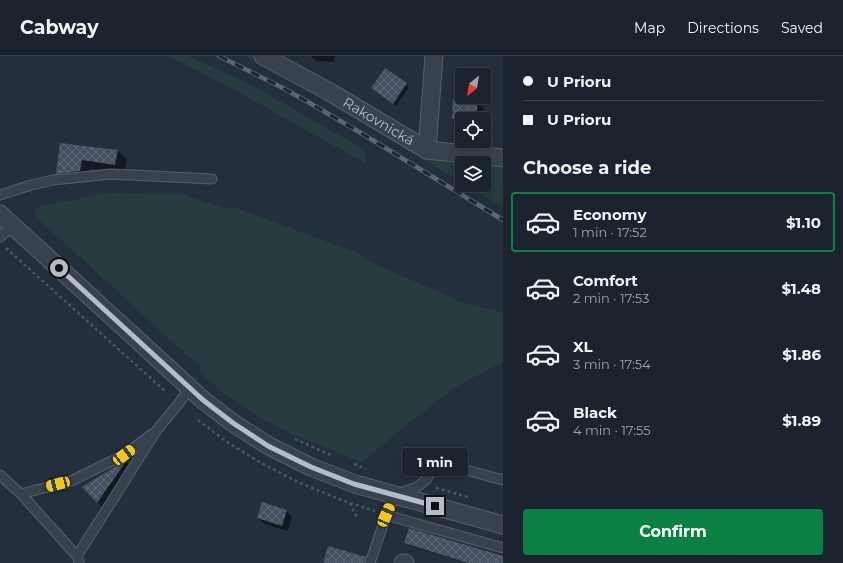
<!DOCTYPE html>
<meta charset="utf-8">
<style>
:root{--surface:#1b232e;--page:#242b36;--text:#f1f3f6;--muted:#a0a4aa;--line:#39404a;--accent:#0b8043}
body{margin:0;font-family:Montserrat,sans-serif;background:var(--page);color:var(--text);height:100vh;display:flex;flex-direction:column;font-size:15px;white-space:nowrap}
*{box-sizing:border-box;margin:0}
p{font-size:13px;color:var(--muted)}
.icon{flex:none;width:22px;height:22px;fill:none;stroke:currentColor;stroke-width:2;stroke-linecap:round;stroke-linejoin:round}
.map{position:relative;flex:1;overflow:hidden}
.side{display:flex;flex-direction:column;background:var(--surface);width:340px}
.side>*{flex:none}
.top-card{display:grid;align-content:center;height:88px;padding:0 20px;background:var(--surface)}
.needle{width:26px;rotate:210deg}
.fabs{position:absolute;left:455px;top:12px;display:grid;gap:8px}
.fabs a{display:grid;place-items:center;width:36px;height:36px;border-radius:4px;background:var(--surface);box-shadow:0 2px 10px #0003,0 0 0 1px var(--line);font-size:20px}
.end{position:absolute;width:18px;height:18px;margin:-9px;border:5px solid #b4bcc9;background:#111;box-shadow:0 0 0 2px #111}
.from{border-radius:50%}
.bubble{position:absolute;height:28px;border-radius:4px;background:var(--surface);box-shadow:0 2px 10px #0003,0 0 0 1px var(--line);font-size:13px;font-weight:700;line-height:28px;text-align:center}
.car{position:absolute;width:12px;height:24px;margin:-12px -6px;border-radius:5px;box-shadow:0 0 3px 1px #0007;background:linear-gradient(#f5c518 24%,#345 0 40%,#f5c518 0 76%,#345 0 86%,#f5c518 0)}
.top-card b{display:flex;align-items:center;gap:14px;height:38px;font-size:15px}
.top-card b+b{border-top:1px solid var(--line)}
.top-card i{width:10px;height:10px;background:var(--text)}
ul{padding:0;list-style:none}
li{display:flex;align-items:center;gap:12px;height:60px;margin:0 8px 6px;padding:0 12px;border:2px solid transparent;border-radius:4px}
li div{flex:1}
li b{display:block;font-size:15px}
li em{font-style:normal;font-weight:700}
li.current{border-color:var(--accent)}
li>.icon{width:36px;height:36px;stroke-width:1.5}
h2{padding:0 20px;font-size:18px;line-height:48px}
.button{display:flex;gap:8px;margin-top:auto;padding:8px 20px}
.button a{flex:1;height:46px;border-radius:4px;background:var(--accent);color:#fff;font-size:16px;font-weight:700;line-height:46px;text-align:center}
header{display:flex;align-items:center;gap:24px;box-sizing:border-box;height:56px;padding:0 20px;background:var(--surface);border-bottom:1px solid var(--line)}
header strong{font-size:19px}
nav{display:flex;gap:22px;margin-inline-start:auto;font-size:14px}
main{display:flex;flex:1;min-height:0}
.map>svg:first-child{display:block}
</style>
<header>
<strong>Cabway</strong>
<nav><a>Map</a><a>Directions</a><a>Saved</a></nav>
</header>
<main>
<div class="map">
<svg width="503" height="507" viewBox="0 0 503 507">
<defs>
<pattern id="building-cross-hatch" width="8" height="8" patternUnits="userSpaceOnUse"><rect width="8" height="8" fill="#455162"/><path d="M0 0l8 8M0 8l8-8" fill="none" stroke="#5d6877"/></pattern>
</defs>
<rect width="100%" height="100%" fill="#242f3e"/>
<!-- grass -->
<path fill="#263c3f" d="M168,0H188L252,29L365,94L367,108L233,33Z
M245,0H252L425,100L469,107H462V126L431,108L367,67L263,8Z
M484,109L503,112V151L467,129H484Z
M110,137L183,139L227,153L233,151L358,197L370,206L462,246L503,257V306L455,331L398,376L361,407L347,400L294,379L259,361L221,335L199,315L201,311L161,276L151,266L34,159L37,151Z"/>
<!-- shadow -->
<path fill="#0007" d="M311,0H335L334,6L316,5Z
M385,13L409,31L396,50L375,35Z
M454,44L478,47L484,53L482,63H462V75L453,65Z
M61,88L118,95L127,104L124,117L90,113L89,124L66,126L57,117Z
M127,406L132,411L103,452L84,431Z
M287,455L292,461L288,475L264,468L258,462Z
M405,487L503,501V507H466L408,489Z"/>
<!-- building -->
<path fill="url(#building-cross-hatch)" d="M385,12L407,27L393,48L371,32Z
M453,43L478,46L476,63H452Z
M60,87L118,94L115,109L82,104L80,115L56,118Z
M127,404L97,447L82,431L121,407Z
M262,446L287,454L282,470L257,462Z
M409,472L503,500V507H468L404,487Z
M328,490L366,501L364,507H323Z"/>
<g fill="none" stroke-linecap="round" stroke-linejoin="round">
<defs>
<path id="lane" d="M0,139L31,129L53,124L111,118L212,123
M0,181L13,170
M0,419L21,438L77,500L79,507
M21,438L71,425L124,399L152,378
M386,459L503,492
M77,500L105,456L156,375L179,347L190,332
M370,507L384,466L395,439L417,431L426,424L436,406L503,424"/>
<g id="street">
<path id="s1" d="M263,0L328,35L427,94L503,102"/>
<path d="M427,94L434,0"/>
<path d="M0,158L203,344L233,367L269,390L311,411L355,428L503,469"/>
<path d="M403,507H405"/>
</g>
</defs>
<!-- lane casing -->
<use href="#lane" stroke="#565f6c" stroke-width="11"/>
<!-- street casing -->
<use href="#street" stroke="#565f6c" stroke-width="19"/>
<!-- path -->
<path stroke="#44595c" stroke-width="2.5" stroke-dasharray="3 3" stroke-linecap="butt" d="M6,192L166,336
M198,364L227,386L261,407L298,426L341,444L375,455
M295,383L333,400
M354,408L366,413
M436,432L468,441
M350,447L357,462"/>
<!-- lane -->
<use href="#lane" stroke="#38414e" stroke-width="9"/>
<!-- street -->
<use href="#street" stroke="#38414e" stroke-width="17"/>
<defs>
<path id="rail" d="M219,0L281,31L308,46L361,77L503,164"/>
</defs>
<!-- rail casing -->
<use href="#rail" stroke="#5a6575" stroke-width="4.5"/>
<!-- rail -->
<use href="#rail" stroke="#1d2633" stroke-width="3" stroke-dasharray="9" stroke-linecap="butt"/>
</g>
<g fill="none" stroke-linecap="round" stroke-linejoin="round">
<!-- route -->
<path stroke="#b4bcc9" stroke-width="5" d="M59,212L203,344L233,367L268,390L311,411L354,428L435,450"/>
</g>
<g text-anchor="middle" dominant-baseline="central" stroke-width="4" stroke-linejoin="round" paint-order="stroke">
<!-- street labels -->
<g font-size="14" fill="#b4bcc9" stroke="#1d2633">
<text stroke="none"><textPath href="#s1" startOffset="133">Rakovnická</textPath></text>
</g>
</g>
</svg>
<div class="fabs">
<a><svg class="needle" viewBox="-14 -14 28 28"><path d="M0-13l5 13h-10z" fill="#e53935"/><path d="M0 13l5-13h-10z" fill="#a0a4aa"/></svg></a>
<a><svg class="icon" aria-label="locate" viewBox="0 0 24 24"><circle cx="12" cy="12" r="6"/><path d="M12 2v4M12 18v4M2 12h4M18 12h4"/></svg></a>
<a><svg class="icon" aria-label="layers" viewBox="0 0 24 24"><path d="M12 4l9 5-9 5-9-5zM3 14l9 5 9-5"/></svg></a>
</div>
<i class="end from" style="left:59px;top:212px"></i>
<i class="end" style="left:435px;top:450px"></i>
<div class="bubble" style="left:402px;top:392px;width:66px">1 min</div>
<i class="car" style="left:124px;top:399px;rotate:53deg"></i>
<i class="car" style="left:58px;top:428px;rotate:255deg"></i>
<i class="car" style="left:386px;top:459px;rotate:23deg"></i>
</div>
<section class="side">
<div class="top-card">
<b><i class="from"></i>U Prioru</b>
<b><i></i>U Prioru</b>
</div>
<h2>Choose a ride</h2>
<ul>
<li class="current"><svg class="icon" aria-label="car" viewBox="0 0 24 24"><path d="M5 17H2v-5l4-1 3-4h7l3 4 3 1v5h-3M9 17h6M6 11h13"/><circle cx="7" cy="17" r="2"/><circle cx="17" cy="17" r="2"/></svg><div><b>Economy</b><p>1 min · 17:52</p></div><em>$1.10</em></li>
<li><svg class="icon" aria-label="car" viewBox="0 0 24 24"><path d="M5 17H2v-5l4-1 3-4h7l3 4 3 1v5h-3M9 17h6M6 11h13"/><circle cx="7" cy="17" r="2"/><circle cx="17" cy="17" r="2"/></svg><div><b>Comfort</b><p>2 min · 17:53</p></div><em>$1.48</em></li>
<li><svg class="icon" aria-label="car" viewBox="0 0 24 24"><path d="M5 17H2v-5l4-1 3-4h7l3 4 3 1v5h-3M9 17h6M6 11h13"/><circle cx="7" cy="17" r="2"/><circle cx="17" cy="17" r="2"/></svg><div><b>XL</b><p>3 min · 17:54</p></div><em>$1.86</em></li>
<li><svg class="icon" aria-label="car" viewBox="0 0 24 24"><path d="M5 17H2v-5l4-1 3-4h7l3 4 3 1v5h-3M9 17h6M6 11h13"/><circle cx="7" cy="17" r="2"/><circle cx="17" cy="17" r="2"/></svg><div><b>Black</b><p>4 min · 17:55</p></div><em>$1.89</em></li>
</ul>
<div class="button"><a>Confirm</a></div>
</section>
</main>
